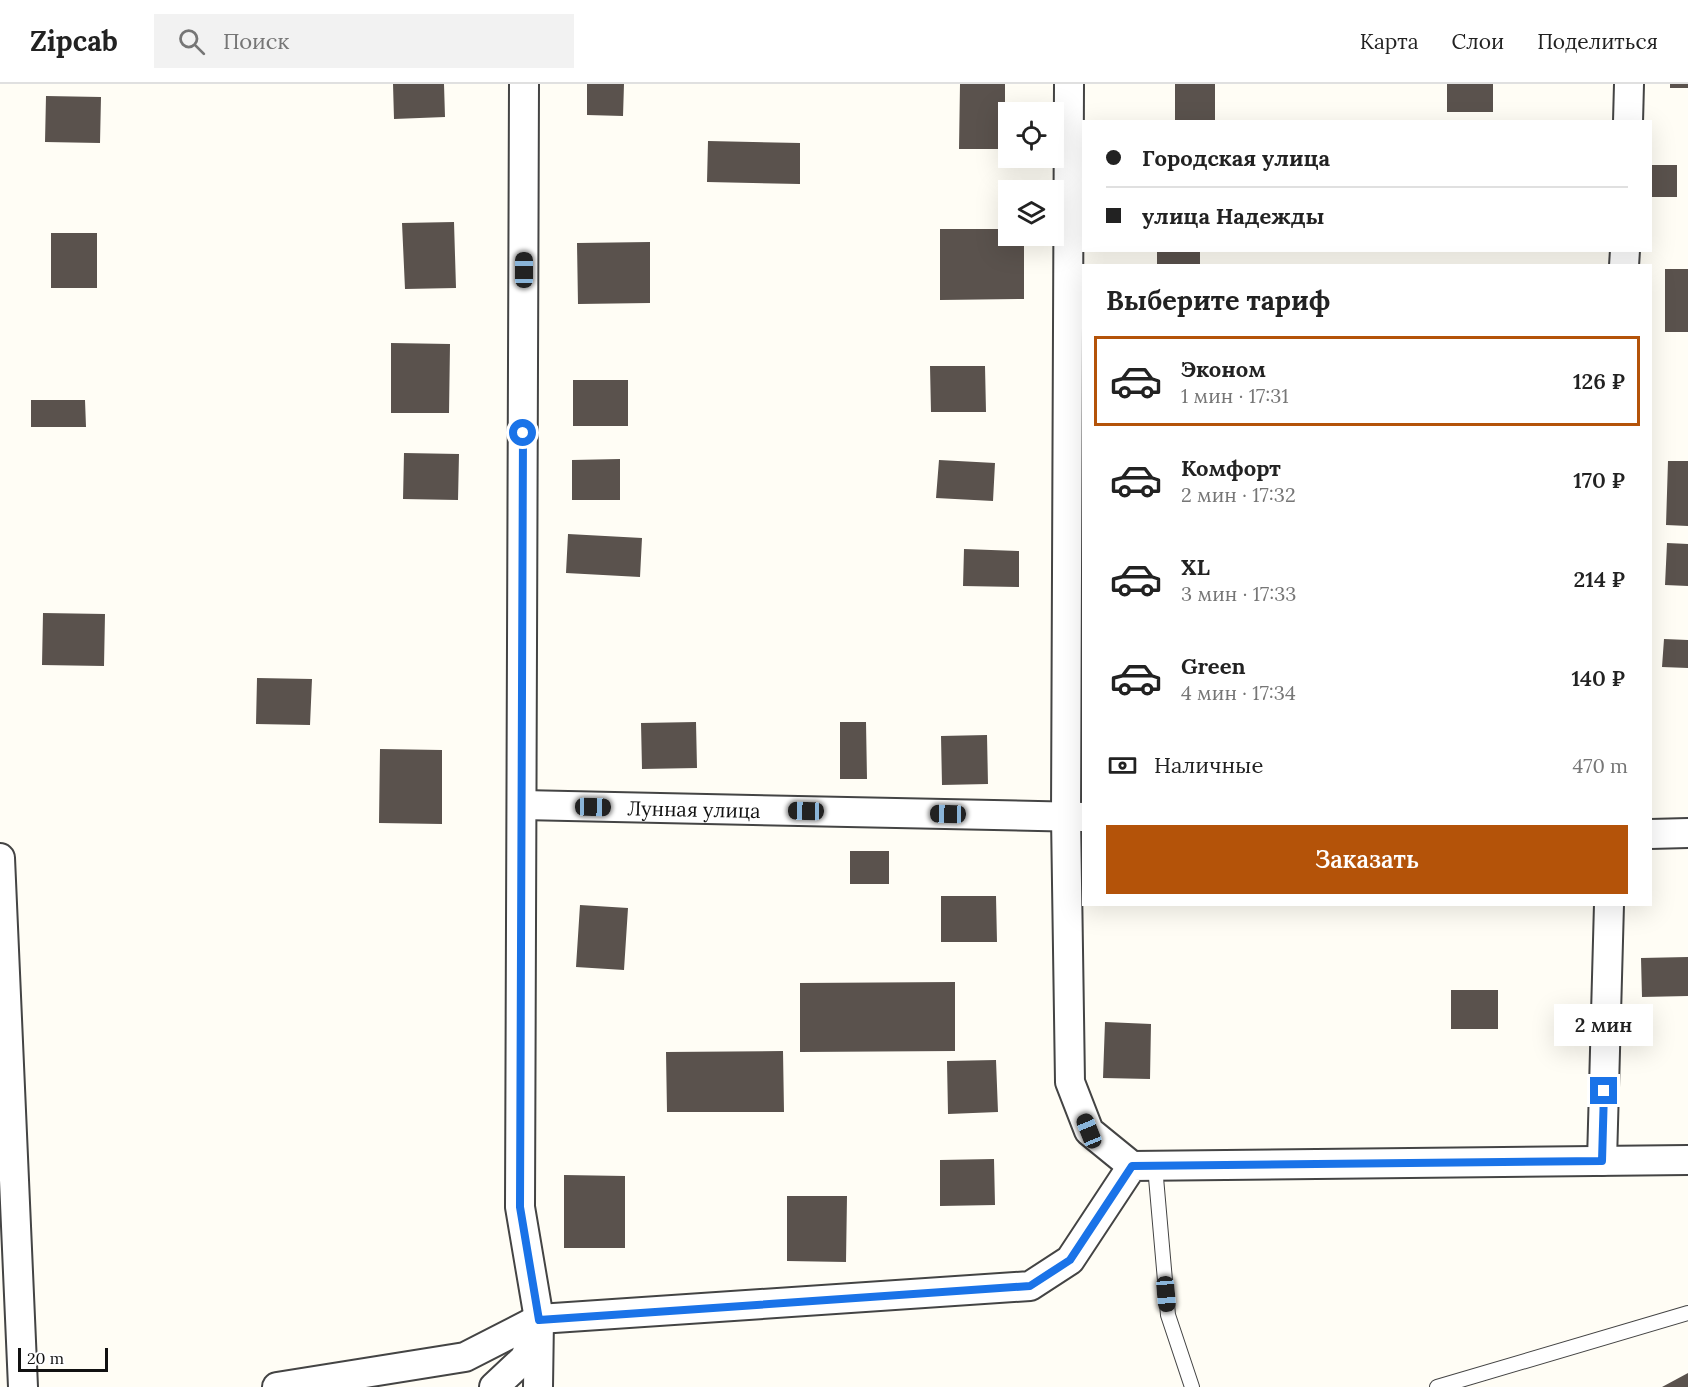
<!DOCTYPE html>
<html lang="ru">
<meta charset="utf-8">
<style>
:root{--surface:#fff;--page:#f2f2f2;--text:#222;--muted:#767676;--line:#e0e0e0;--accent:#b45309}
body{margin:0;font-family:Lora,serif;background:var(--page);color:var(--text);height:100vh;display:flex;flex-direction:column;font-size:22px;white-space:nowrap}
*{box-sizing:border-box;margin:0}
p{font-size:20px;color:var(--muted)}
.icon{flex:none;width:33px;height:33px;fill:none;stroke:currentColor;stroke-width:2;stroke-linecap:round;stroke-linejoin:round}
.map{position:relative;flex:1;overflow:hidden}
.panel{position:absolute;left:1082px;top:180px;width:570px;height:642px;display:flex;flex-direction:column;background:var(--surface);border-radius:0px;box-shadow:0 6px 24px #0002}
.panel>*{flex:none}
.guide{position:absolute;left:1082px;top:36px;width:570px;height:132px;border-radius:0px;box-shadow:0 6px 24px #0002;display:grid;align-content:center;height:132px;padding:0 24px;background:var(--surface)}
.tools{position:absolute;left:998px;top:18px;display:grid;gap:12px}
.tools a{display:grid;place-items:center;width:66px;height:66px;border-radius:0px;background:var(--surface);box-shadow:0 6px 24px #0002;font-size:30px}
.scale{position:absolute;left:18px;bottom:15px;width:90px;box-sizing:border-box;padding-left:6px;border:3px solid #111;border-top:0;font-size:16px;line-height:21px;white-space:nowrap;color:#111;-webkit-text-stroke:4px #fff;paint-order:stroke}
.end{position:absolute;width:27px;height:27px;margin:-14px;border:8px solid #1a73e8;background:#fff;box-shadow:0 0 0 3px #fff}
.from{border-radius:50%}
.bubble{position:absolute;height:42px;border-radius:0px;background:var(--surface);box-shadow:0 6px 24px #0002;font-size:20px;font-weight:600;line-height:42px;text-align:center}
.car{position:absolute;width:18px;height:36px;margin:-18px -9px;border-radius:8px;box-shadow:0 0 4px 2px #0007;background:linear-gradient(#222 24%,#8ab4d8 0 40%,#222 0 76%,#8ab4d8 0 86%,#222 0)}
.guide b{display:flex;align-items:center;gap:21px;height:57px;font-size:22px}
.guide b+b{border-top:2px solid var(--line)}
.guide i{width:15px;height:15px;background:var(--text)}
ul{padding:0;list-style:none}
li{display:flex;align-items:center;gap:18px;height:90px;margin:0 12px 9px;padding:0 12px;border:3px solid transparent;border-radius:0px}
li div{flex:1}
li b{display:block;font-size:22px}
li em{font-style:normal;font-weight:600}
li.active{border-color:var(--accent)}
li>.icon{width:54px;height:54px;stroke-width:1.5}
h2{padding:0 24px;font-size:27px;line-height:72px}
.pay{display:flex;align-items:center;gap:15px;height:66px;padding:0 24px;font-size:22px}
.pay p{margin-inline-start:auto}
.button{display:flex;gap:12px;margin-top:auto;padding:12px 24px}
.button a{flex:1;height:69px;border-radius:0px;background:var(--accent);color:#fff;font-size:24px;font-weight:600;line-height:69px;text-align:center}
header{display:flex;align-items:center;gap:36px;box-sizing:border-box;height:84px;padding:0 30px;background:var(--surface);border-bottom:2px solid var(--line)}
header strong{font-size:28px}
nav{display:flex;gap:33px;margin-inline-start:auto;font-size:21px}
.search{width:420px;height:54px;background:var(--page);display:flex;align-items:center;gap:15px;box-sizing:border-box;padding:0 21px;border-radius:0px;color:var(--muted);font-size:22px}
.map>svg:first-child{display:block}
</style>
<header>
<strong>Zipcab</strong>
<div class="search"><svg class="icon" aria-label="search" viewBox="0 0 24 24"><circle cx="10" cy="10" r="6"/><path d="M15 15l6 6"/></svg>Поиск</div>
<nav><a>Карта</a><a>Слои</a><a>Поделиться</a></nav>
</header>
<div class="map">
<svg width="1688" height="1303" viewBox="0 0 1688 1303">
<rect width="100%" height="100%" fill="#fffdf5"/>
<!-- building -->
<path fill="#5a524d" d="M393,0H444L445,33L394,35Z
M587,0H624L623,32L587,31Z
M960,0H1005V65H959Z
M1175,0H1215V38H1175Z
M1447,0H1493V28H1447Z
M1670,0H1688V4H1670Z
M46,12L101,13L100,59L45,58Z
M708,57L800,59V100L707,98Z
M1650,81H1677V113H1650Z
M454,138L456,204L405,205L402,139Z
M940,145H1008V152H1024V215L940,216Z
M51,149H97V204H51Z
M650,158V219L578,220L577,159Z
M1157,166H1200V182H1157Z
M1665,185H1688V248H1665Z
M391,259L450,260L449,329H391Z
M930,282H985L986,328H931Z
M573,296H628V342H573Z
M31,316H85L86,343H31Z
M404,369L459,370L458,416L403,415Z
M620,375V416H572V376Z
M939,376L995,379L993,417L936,414Z
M1668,377H1688V442L1666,441Z
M568,450L642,454L640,493L566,489Z
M1667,459L1688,460V502L1665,501Z
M964,465L1019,467V503L963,502Z
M43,529L105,530L104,582L42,581Z
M1664,555L1688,556V584L1662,583Z
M257,594L312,595L310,641L256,640Z
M696,638L697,684L642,685L641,639Z
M840,638H866L867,695H840Z
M987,651L988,700L942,701L941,652Z
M380,665L442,666V740L379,739Z
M850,767H889V800H850Z
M941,812H996L997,858H941Z
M580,821L628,824L624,886L576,883Z
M1688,873V912L1642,913L1641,874Z
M955,898V967L800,968V899Z
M1451,906H1498V945H1451Z
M1105,938L1151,940L1150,995L1103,994Z
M783,967L784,1028H667L666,968Z
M996,976L998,1028L948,1030L947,977Z
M994,1075L995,1121L940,1122V1076Z
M564,1091L625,1092V1164H564Z
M787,1112H847L846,1178L787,1177Z
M1688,1289V1303H1662Z"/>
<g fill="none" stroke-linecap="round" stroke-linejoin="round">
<defs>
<path id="lane" d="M1155,1082L1168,1231L1192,1303
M1437,1303L1688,1229"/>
<g id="street">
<path d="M524,0L520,1123L539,1235L538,1303"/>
<path d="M1069,0L1066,733L1070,998L1089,1047L1132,1082"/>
<path d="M1628,38L1629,0"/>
<path d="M1624,182L1625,166"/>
<path id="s1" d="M522,721L1083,733"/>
<path d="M1650,750L1688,749"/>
<path d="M0,774L23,1303"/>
<path d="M1602,1077L1609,820"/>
<path d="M277,1303L465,1273L539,1235L1030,1202L1070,1176L1132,1082L1688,1076"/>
<path d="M494,1303L525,1274L535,1246"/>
</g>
</defs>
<!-- lane casing -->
<use href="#lane" stroke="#444" stroke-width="16"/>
<!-- street casing -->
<use href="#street" stroke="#444" stroke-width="32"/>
<!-- lane -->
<use href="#lane" stroke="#fff" stroke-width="14"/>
<!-- street -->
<use href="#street" stroke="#fff" stroke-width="28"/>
</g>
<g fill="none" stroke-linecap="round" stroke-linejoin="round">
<!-- route -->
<path stroke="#1a73e8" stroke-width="8" d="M523,349L520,1123L539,1236L1030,1202L1070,1176L1132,1082L1602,1077L1604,1007"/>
</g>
<g text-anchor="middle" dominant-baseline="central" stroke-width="6" stroke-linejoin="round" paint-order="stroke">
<!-- street labels -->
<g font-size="20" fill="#111" stroke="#fff">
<text stroke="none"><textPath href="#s1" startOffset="172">Лунная улица</textPath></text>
</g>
</g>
</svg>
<div class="tools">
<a><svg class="icon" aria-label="locate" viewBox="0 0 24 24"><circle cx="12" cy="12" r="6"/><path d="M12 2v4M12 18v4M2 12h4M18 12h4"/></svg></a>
<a><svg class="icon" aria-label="layers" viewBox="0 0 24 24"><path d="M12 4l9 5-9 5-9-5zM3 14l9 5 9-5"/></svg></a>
</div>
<div class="scale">20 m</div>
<i class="end from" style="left:523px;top:349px"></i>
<i class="end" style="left:1604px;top:1007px"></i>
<div class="bubble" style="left:1554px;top:920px;width:99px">2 мин</div>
<i class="car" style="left:524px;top:186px;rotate:0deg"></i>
<i class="car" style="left:593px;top:723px;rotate:91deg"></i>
<i class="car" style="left:806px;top:727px;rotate:271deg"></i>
<i class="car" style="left:948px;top:730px;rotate:271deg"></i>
<i class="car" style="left:1089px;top:1047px;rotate:338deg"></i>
<i class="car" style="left:1166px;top:1210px;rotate:175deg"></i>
<div class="guide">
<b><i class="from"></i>Городская улица</b>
<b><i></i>улица Надежды</b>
</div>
<section class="panel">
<h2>Выберите тариф</h2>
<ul>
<li class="active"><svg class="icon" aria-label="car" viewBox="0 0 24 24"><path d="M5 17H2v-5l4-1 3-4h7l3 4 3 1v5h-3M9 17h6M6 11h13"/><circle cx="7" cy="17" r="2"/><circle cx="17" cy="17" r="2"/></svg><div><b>Эконом</b><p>1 мин · 17:31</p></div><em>126 ₽</em></li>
<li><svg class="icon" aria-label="car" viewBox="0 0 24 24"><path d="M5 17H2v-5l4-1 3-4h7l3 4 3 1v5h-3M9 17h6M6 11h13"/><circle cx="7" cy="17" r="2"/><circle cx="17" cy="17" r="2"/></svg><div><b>Комфорт</b><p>2 мин · 17:32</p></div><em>170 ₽</em></li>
<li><svg class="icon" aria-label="car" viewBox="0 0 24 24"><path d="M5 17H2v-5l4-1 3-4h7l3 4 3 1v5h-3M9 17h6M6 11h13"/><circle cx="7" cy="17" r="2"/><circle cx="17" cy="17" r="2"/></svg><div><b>XL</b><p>3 мин · 17:33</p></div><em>214 ₽</em></li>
<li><svg class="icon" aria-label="car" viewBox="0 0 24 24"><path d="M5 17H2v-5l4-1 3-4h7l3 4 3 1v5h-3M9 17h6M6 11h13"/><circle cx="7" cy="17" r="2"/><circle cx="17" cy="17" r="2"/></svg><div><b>Green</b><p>4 мин · 17:34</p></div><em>140 ₽</em></li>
</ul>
<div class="pay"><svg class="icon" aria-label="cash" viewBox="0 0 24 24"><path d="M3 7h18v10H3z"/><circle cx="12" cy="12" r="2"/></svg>Наличные<p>470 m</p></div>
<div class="button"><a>Заказать</a></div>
</section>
</div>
